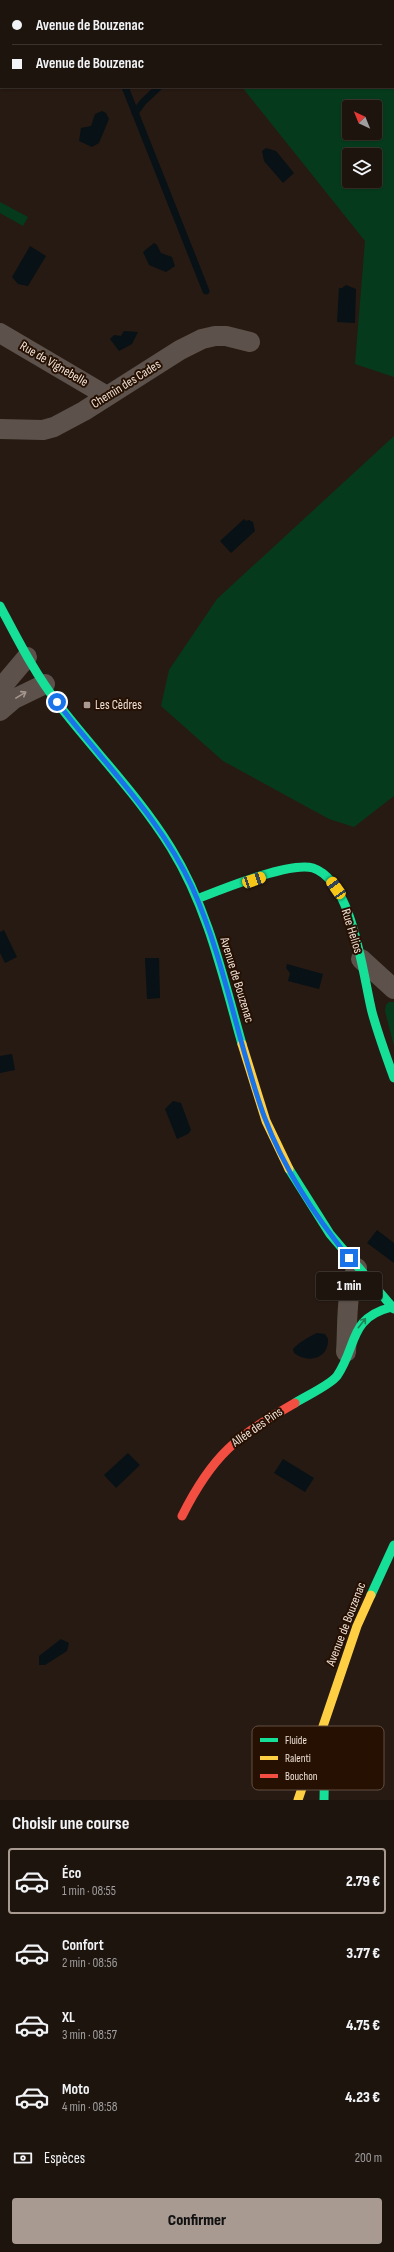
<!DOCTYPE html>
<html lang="fr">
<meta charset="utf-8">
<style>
:root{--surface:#1d140e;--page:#2a211c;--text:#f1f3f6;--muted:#a09e9e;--line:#3b332e;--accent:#a99a91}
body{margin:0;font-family:"Sofia Sans Condensed",sans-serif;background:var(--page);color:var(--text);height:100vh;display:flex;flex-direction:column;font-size:15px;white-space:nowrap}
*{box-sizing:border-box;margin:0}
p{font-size:13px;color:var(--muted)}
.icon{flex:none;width:22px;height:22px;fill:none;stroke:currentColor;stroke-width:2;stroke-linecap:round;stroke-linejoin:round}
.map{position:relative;height:1800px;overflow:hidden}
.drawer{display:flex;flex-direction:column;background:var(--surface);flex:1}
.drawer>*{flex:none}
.hud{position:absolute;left:0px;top:0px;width:394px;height:88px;box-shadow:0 1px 3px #0004,0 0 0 1px var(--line);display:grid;align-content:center;height:88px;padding:0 12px;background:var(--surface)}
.needle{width:26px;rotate:317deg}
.tools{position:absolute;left:342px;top:100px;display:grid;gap:8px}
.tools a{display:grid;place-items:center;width:40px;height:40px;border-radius:4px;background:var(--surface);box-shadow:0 1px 3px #0004,0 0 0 1px var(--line);font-size:20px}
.end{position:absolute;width:18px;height:18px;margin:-9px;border:5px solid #1a73e8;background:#fff;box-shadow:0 0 0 2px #fff}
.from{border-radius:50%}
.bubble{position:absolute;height:28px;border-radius:4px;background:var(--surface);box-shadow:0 1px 3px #0004,0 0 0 1px var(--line);font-size:13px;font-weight:800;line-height:28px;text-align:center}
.car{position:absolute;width:12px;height:24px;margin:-12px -6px;border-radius:5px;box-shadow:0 0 3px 1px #0007;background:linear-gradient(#f5c518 24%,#345 0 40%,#f5c518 0 76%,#345 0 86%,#f5c518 0)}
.hud b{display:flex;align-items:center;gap:14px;height:38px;font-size:15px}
.hud b+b{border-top:1px solid var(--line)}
.hud i{width:10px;height:10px;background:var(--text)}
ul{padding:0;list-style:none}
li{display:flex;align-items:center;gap:12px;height:66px;margin:0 8px 6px;padding:0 4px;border:2px solid transparent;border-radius:4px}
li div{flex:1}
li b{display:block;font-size:15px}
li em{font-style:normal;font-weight:800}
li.selected{border-color:var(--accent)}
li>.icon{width:36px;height:36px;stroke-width:1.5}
h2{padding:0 12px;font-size:18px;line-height:48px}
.pay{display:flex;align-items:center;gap:10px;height:44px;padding:0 12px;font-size:15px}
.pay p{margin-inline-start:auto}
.action{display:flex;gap:8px;margin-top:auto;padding:8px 12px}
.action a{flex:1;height:46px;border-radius:4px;background:var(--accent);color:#111;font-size:16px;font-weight:800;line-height:46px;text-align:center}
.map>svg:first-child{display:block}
</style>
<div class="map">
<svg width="394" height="1800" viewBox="0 0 394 1800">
<rect width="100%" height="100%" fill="#271a12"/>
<!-- green -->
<path fill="#053b1c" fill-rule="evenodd" d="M203,0H394V377L355,364L365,241L242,87H393V1ZM349,107H375V133H349ZM349,155H375V181H349Z
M0,202L28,217L23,226L0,213Z
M394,436V796L354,827L329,819L223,761L161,706L169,670L217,599Z
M389,1002H394V1046L385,1011L386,1005Z"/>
<!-- water -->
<path fill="#071116" d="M102,111L106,113L109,119L99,143L92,147L79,141L81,128L91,126L95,114Z
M266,148L276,151L294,173L283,183L264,161L262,151Z
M154,243L157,245L161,253L172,257L175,266L166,272L149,265L143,252Z
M30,246L46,256L28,286L18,284L12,277Z
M346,285L356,289L355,323L337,322L339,288H342Z
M124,331L138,332L132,344L119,351L110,339L114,335L121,336Z
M244,519L246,521L249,520L253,522L255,531L231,553L220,541Z
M4,930L17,957L5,963L0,953V932Z
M145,958H159L160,998L147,999Z
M287,964L323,974L319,989L288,981L290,973L286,968Z
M12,1054L15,1070L0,1073V1056Z
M173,1101L181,1103L191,1130L188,1134L177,1139L165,1109Z
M377,1230L394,1243V1263L367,1243Z
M317,1333L325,1334L328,1339C329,1359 308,1364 294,1353L293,1349C298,1343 310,1336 317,1333Z
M128,1453L140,1465L116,1488L104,1475Z
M283,1459L314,1478L305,1492L274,1473Z
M61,1639L69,1643L67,1651L45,1665H39V1656Z"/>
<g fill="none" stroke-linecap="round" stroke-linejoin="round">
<!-- stream -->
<path stroke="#071116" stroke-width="7" d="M88,0V1
M287,1L289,0
M125,87L206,291
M135,113L143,102L159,87"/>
<!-- street -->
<path stroke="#5d524b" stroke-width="20" d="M0,333L107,396
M0,429L43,430L54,427L84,411L180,350L202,339L215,336H226L250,342
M0,689L27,657
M0,711L14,699L45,684
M361,959L394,989
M346,1352C348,1324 345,1294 357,1268"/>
<!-- fast -->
<path stroke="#16e098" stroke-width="9" d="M0,606C18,640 35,674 59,705C96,753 139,796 171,848C208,908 223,977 242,1044
M197,899C220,890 290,861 313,868C353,881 363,976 372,1012C378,1034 386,1056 394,1078
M289,1169L330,1234L394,1309
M295,1403C306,1396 330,1385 337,1376C358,1345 348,1318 392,1307
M371,1595L394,1545
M324,1800L325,1748"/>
<!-- slow -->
<path stroke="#ffcf43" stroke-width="9" d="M242,1044L266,1121L289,1169
M298,1800L357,1626L371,1595"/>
<!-- jam -->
<path stroke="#f24e42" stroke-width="9" d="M182,1516C213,1454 236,1437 295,1403"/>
</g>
<!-- one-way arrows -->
<defs><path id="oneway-shaft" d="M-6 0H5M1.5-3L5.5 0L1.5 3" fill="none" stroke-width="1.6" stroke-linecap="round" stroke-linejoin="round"/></defs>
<use stroke="#a69890" href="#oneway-shaft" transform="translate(21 695) rotate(-31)"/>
<use stroke="#1d8254" href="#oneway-shaft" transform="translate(362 1323) rotate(-52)"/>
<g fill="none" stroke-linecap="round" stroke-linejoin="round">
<!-- route -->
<path stroke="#1a73e8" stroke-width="5" d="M57,702C103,763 160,817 192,887C225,960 237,1041 264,1116C284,1169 313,1213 349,1258"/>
</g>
<!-- markers -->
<rect fill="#a99a91" stroke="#251002" stroke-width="1.5" x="83" y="701" width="8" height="8" rx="2"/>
<g text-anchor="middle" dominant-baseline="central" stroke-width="4" stroke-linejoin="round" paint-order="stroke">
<!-- street labels -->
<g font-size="13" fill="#efdfd5" stroke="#251002">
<text transform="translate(54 364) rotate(30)">Rue de Vignebelle</text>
<text transform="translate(126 384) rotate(-32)">Chemin des Cades</text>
<text transform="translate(352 931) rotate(73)">Rue Helios</text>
<text transform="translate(237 980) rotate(73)">Avenue de Bouzenac</text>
<text transform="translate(257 1427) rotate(-35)">Allée des Pins</text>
<text transform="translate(346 1624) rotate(-69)">Avenue de Bouzenac</text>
</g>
<!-- poi labels -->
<g font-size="13" fill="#efdfd5" stroke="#251002" text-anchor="start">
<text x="95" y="705">Les Cèdres</text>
</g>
</g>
<!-- legend -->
<rect x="252" y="1726" width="132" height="64" rx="6" fill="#251002" stroke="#624e41" stroke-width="1"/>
<rect x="260" y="1738" width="18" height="4" fill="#16e098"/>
<rect x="260" y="1756" width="18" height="4" fill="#ffcf43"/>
<rect x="260" y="1774" width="18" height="4" fill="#f24e42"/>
<g font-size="11" fill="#efdfd5">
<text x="285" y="1744">Fluide</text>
<text x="285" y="1762">Ralenti</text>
<text x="285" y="1780">Bouchon</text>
</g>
</svg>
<div class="tools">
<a><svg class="needle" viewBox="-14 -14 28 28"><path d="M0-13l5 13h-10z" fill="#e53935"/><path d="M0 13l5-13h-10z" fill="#a09e9e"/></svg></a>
<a><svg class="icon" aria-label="layers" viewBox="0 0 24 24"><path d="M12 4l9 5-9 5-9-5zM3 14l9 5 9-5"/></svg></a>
</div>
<i class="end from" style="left:57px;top:702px"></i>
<i class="end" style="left:349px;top:1258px"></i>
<div class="bubble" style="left:316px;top:1272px;width:66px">1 min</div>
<i class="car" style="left:254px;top:880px;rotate:71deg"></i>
<i class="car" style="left:336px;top:888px;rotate:325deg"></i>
<div class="hud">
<b><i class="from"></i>Avenue de Bouzenac</b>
<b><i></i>Avenue de Bouzenac</b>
</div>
</div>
<section class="drawer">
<h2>Choisir une course</h2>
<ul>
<li class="selected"><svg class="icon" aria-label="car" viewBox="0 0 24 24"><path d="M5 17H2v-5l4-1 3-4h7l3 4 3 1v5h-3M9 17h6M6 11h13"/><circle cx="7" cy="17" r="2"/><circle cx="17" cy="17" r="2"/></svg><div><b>Éco</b><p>1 min · 08:55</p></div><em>2.79 €</em></li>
<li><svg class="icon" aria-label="car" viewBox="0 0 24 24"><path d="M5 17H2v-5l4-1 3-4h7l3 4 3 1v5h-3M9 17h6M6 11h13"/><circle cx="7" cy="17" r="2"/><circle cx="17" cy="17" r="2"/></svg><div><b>Confort</b><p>2 min · 08:56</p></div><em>3.77 €</em></li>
<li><svg class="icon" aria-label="car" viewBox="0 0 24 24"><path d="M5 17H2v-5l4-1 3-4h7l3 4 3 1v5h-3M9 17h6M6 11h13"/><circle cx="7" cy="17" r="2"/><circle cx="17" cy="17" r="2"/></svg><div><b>XL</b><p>3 min · 08:57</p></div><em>4.75 €</em></li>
<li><svg class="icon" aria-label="car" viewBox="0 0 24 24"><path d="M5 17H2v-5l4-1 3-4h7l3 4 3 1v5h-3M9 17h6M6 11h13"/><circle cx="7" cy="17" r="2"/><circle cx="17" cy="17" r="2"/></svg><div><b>Moto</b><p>4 min · 08:58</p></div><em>4.23 €</em></li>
</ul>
<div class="pay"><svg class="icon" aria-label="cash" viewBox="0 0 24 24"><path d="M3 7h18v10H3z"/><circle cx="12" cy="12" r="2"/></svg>Espèces<p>200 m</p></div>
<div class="action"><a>Confirmer</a></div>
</section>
